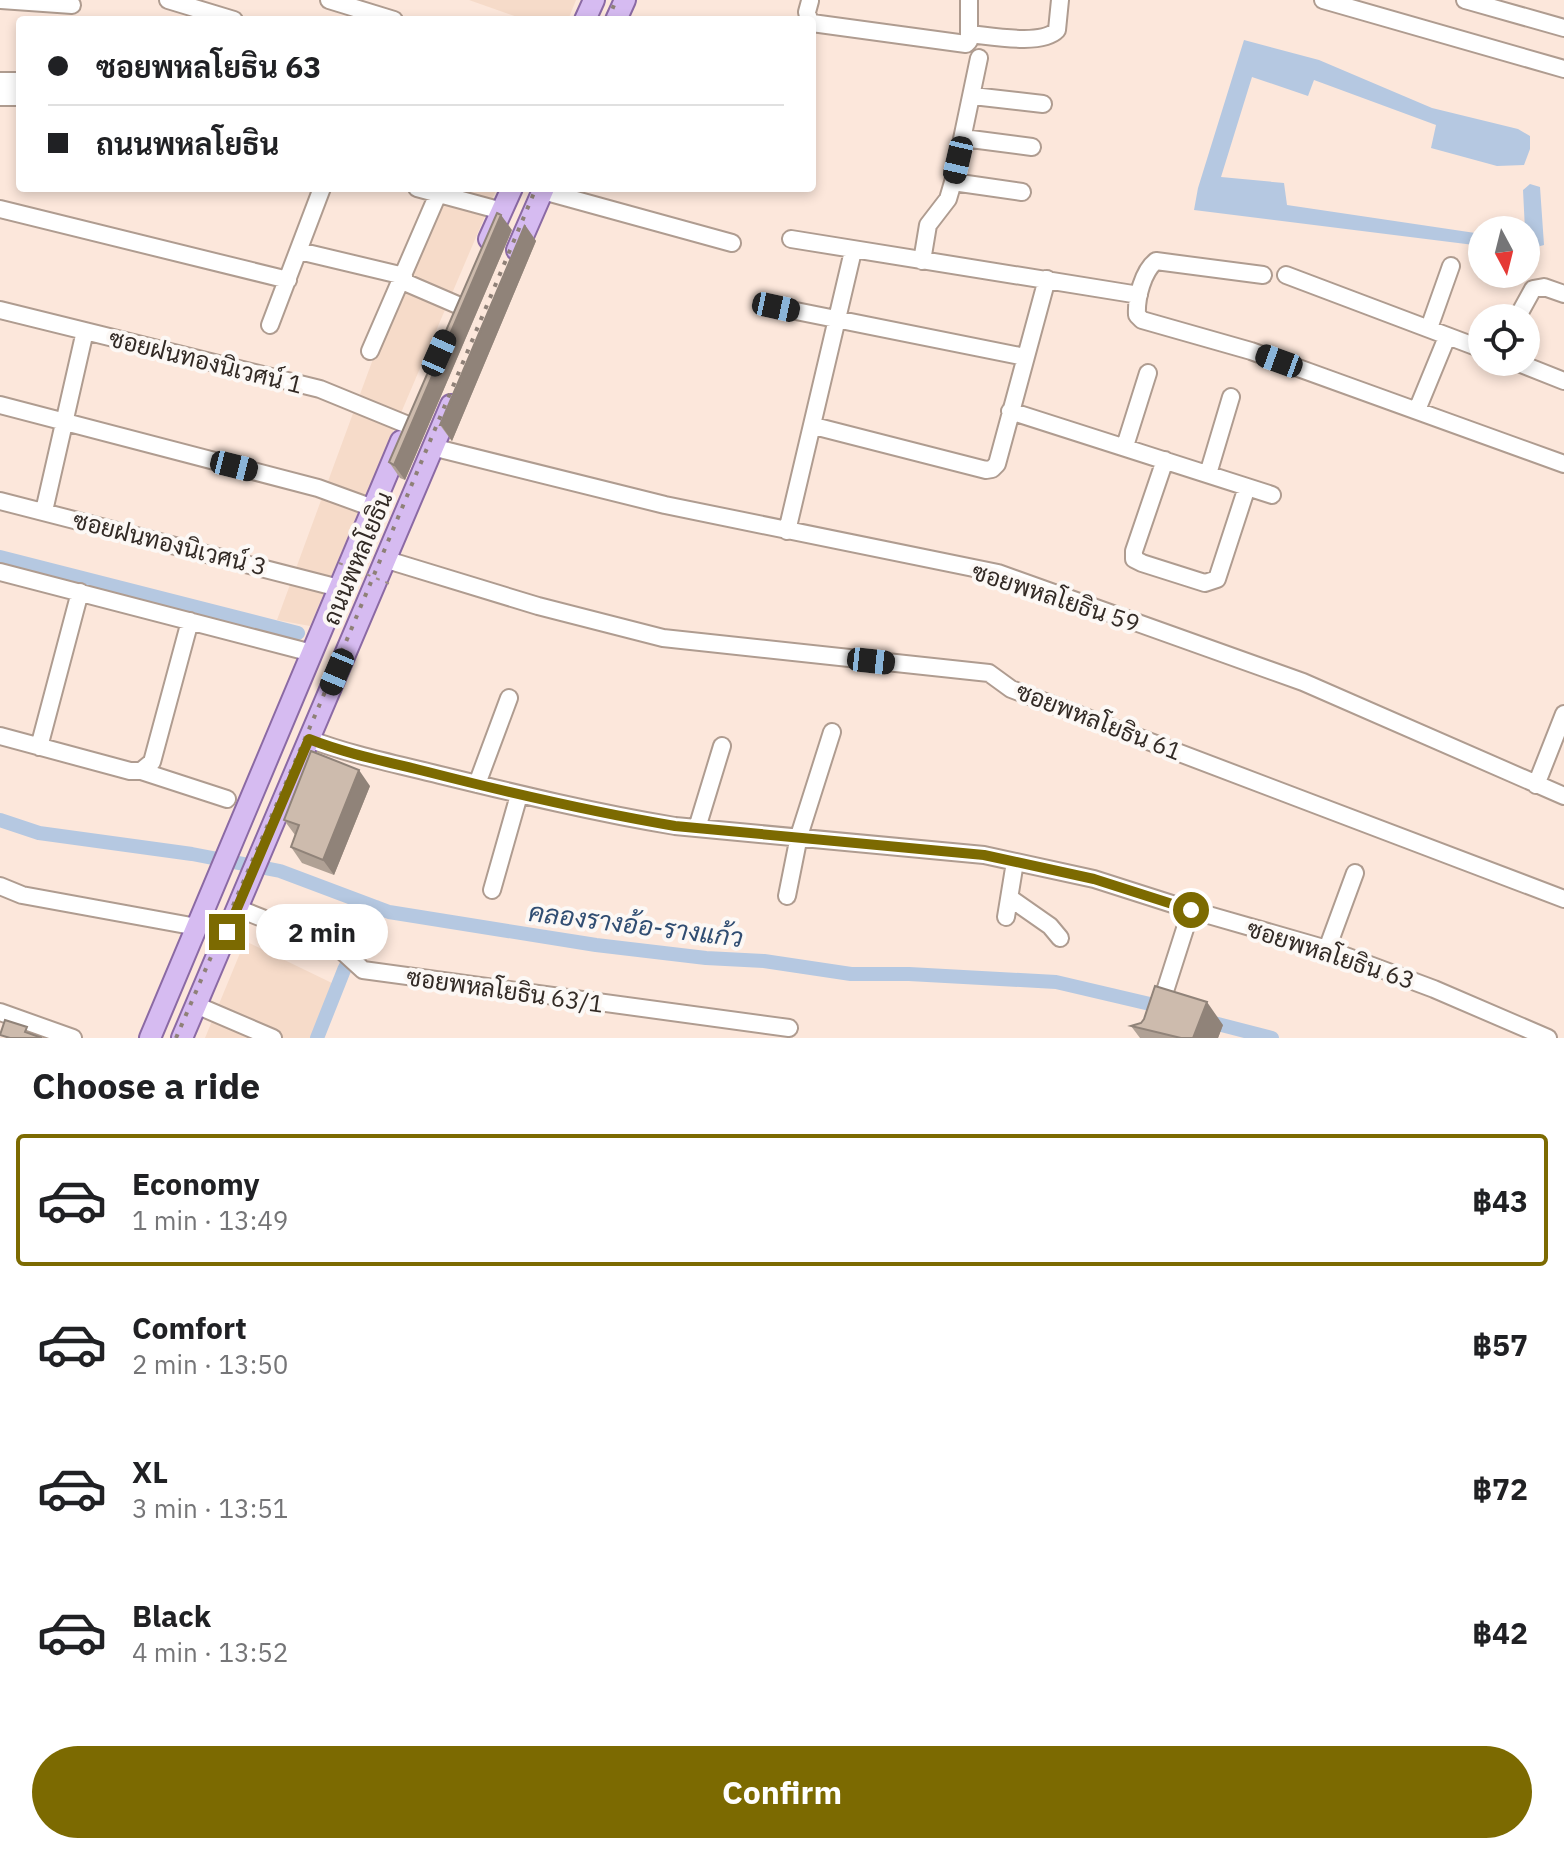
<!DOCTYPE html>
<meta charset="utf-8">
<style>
:root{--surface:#fff;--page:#f6f6f6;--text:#202124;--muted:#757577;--line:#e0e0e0;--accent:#7c6a01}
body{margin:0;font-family:"IBM Plex Sans",Sarabun,sans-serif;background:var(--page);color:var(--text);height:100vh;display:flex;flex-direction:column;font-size:30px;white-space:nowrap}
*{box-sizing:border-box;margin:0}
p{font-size:26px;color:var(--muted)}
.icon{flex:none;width:44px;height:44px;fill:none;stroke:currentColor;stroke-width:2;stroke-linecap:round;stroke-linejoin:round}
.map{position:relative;height:1038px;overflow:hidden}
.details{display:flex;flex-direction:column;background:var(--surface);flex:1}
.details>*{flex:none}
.top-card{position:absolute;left:16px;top:16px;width:800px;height:176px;border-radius:8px;box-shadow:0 4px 12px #0003;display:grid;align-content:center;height:176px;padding:0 32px;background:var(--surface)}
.needle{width:52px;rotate:173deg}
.tools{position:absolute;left:1468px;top:216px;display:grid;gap:16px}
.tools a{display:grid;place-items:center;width:72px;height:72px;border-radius:50%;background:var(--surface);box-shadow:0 4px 12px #0003;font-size:40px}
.end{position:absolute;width:36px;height:36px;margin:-18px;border:10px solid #7c6a01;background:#fff;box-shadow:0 0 0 4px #fff}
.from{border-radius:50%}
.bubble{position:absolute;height:56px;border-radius:28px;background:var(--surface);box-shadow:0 4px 12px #0003;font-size:26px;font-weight:700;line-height:56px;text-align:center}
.car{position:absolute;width:24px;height:48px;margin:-24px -12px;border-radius:10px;box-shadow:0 0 6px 2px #0007;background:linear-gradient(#222 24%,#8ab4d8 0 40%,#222 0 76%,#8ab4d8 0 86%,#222 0)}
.top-card b{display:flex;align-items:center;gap:28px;height:76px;font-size:30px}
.top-card b+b{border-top:2px solid var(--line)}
.top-card i{width:20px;height:20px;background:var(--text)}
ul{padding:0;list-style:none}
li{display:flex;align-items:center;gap:24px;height:132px;margin:0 16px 12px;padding:0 16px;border:4px solid transparent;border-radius:8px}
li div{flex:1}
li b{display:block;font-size:30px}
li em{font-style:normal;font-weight:700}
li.selected{border-color:var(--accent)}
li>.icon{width:72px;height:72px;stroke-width:1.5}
h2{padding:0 32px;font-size:36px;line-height:96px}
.action{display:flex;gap:16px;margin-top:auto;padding:16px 32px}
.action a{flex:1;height:92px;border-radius:48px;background:var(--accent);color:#fff;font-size:32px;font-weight:700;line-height:92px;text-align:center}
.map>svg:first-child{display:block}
</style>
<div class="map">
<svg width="1564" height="1038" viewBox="0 0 1564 1038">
<rect width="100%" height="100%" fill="#fce7db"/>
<!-- built -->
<path fill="#f6dbc9" d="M469,0H576L568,20H526Z
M439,188H497L310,626L277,620L373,359L363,356L394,281Z
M245,941L334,984L313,1038H205Z"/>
<!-- water -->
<path fill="#b5c8e1" d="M1244,40L1319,60L1432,108L1518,129L1530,136V149L1524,165L1497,166L1431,148L1436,125L1314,80L1308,96L1252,77L1221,177L1284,183L1287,205L1482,234V246L1194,210L1198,188Z
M1530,184L1540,187L1544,245L1526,250L1523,190Z"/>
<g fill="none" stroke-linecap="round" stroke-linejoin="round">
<!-- canal -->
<path stroke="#b5c8e1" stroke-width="14" d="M0,557L298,633
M0,820L39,833L192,854L280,871L389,912L596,945L706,958L764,961L851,974H909L1056,982L1167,1008
M1206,1021L1272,1038
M317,1038L344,970L376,907"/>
<defs>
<path id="minor" d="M1,0L72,5
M168,0L234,20
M329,0L394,20
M1323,0L1564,69
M1465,0L1564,28
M809,20L807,12L810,1
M812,23L966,44L969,41V0
M969,34C991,36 1042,46 1057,30L1060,0
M0,81H20
M973,96L1043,104
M0,97H20
M963,138L1032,147
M953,182L1022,192
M417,188L502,211
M543,191L732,243
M0,209L288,280
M791,239L1139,295
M299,251L404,276
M922,261L928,225L948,199L953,182L979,58
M1263,275L1156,261C1143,271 1136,298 1137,315L1142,320L1251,351L1564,464
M1286,275L1482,349
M402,281L460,306
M776,307L1025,357
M0,310L320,389L408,425
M1517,318L1533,289L1544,287L1564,294
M270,325L322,188
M1429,328L1451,266
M370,351L438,194
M1516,362L1564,381
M0,405L318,488L373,508
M1417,410L1447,337
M1010,411L1272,495
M814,426L986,470L992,469L997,464L1047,279
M1125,446L1148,373
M432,447L665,505L998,573L1303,682L1564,796
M1165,460L1134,551V559L1142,563L1205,583L1217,579L1247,487
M1208,474L1231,397
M0,501L339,588
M44,511L85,331
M787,531L853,251
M384,559L538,606L663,638L989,673L1011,689L1564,899
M0,572L312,653
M0,736L130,771H141L152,762L190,621
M309,739C351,755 396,764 440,775C518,794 596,813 675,826L984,855L1094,879L1191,910L1327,949L1434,989L1548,1038
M39,747L80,592
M141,771L227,799
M477,784L509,698
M1536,785L1564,714
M697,828L722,746
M0,886L22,895L197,927
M492,890L519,795
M787,896L799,836L832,732
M1010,898L1050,926L1060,938
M237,908L340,949L363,970L789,1028
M1006,917L1015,862
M1327,949L1355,873
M196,1005L273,1038
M0,1012L73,1038
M1150,1038L1191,910"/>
<path id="major" d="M585,20L594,0
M616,20L625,0
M489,239L512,188
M517,250L544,188
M150,1038L401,441
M182,1038L451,405"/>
</defs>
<!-- minor casing -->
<use href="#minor" stroke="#af9c90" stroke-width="20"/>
<!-- major casing -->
<use href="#major" stroke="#8b6aa4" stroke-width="24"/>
<!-- minor -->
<use href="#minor" stroke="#fff" stroke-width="16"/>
<!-- major -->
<use href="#major" stroke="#d6bbf1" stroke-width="20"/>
<!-- rail -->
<path stroke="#8e8077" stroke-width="4" stroke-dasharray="4 8" stroke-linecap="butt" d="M608,20L616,0
M176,1038L322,699L536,188"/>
<!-- path-bridge -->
<path stroke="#9e8f86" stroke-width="2" stroke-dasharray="4 6" stroke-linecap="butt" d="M339,563L390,584"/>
</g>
<!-- wall -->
<path fill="#b0a195" d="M525,225L536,241L452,441L451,440L440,425Z
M512,230L405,480L400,478L389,462Z
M370,786L334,875L302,863L291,847L295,835L284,820Z
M1223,1025L1218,1038H1140L1131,1026Z"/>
<!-- shaded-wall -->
<path fill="#908379" d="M501,215L512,230L405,480L394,465Z
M525,225L536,241L452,441L441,425Z
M359,770L370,786L334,875L323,860Z
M1207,1002L1223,1025L1218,1038H1193Z"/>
<!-- building -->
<path fill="#cdbbad" stroke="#908379" stroke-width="2" d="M497,213L501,215L394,465L389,462Z
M525,225L441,425H440Z
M311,751L359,770L323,860L291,847L299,825L284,820Z
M1155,986L1207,1002L1193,1038H1181L1131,1026L1141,1023L1144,1019Z
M5,1020L27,1027L25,1032L42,1038H10L0,1035Z"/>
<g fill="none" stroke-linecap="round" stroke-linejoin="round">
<!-- route -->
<path stroke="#7c6a01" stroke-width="10" d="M227,932L309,739C347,754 388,762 428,772C510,793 592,812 675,826L984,855L1094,879L1191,910"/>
</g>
<g text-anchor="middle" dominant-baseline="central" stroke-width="8" stroke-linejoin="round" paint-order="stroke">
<!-- street labels -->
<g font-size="24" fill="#322a25" stroke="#fcf8f5">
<text transform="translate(206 361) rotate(14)">ซอยฝนทองนิเวศน์ 1</text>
<text transform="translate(170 543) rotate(14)">ซอยฝนทองนิเวศน์ 3</text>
<text transform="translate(357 558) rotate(-67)">ถนนพหลโยธิน</text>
<text transform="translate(1056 597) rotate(18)">ซอยพหลโยธิน 59</text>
<text transform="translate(1099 721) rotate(21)">ซอยพหลโยธิน 61</text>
<text transform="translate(1331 954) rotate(18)">ซอยพหลโยธิน 63</text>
<text transform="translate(505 990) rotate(8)">ซอยพหลโยธิน 63/1</text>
</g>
<!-- water labels -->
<g font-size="26" font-style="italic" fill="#304d72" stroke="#fcf8f5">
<text transform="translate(636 924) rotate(7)">คลองรางอ้อ-รางแก้ว</text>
</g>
</g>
</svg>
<div class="tools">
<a><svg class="needle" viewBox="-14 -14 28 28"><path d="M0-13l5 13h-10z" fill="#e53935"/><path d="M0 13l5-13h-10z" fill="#757577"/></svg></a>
<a><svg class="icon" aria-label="locate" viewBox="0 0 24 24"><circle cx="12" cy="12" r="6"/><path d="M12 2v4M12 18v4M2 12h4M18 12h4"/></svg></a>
</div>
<i class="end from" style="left:1191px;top:910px"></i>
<i class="end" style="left:227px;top:932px"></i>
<div class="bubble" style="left:256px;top:904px;width:132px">2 min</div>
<i class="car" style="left:958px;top:160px;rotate:193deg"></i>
<i class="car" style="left:776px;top:307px;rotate:102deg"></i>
<i class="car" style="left:439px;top:353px;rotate:24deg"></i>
<i class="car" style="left:1279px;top:361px;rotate:290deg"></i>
<i class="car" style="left:234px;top:466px;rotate:104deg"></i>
<i class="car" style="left:871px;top:661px;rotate:96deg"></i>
<i class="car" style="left:337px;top:672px;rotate:203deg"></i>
<div class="top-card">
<b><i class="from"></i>ซอยพหลโยธิน 63</b>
<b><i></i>ถนนพหลโยธิน</b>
</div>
</div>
<section class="details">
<h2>Choose a ride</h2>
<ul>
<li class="selected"><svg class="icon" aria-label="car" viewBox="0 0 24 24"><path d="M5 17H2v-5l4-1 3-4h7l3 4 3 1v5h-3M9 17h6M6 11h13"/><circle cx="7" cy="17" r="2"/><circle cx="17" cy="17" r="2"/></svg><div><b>Economy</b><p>1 min · 13:49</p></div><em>฿43</em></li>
<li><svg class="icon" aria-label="car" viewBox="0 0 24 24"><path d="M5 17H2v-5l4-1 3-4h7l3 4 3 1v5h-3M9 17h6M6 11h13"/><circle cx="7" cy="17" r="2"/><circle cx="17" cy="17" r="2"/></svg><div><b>Comfort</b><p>2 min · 13:50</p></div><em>฿57</em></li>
<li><svg class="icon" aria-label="car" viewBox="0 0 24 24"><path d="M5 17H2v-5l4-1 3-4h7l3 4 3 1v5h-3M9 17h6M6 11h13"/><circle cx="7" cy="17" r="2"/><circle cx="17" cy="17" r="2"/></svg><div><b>XL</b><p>3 min · 13:51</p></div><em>฿72</em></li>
<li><svg class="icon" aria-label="car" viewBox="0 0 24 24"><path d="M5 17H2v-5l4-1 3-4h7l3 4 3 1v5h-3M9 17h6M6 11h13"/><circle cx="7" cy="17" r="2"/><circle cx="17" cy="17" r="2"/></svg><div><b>Black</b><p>4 min · 13:52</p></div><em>฿42</em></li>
</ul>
<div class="action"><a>Confirm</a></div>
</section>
